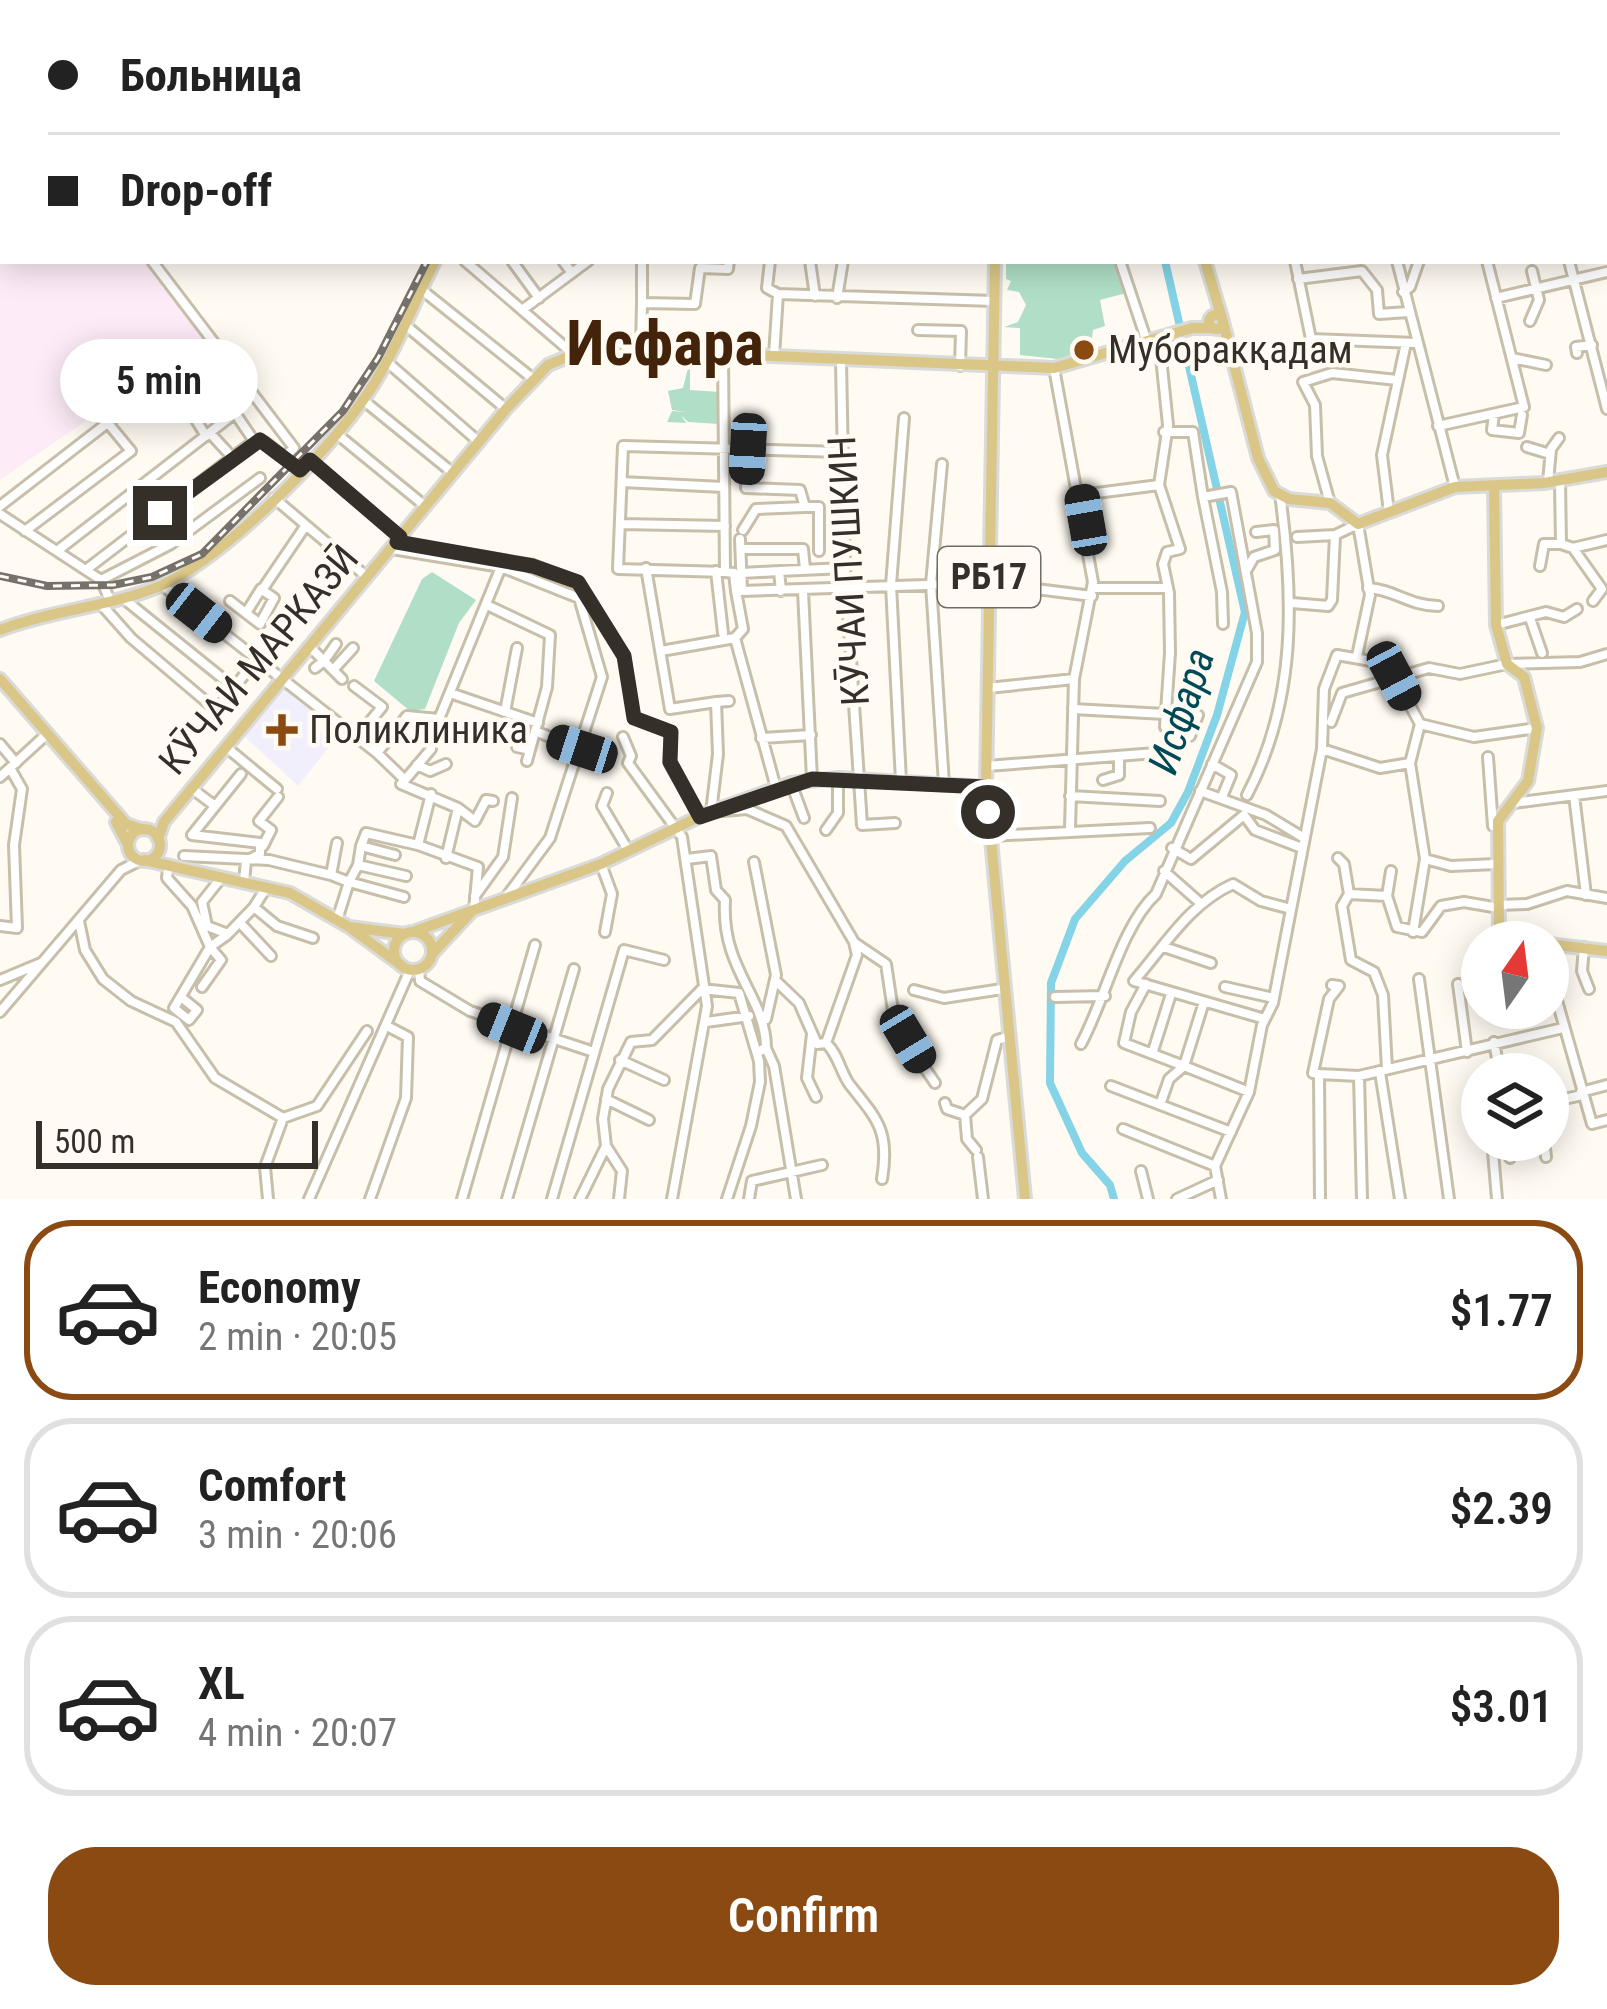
<!DOCTYPE html>
<meta charset="utf-8">
<style>
:root{--surface:#fff;--page:#f2f2f2;--text:#222;--muted:#767676;--line:#e0e0e0;--accent:#8a4a12}
body{margin:0;font-family:"Roboto Condensed",sans-serif;background:var(--page);color:var(--text);height:100vh;display:flex;flex-direction:column;font-size:45px;white-space:nowrap}
*{box-sizing:border-box;margin:0}
p{font-size:39px;color:var(--muted)}
.icon{flex:none;width:66px;height:66px;fill:none;stroke:currentColor;stroke-width:2;stroke-linecap:round;stroke-linejoin:round}
.map{position:relative;height:1199px;overflow:hidden}
.drawer{display:flex;flex-direction:column;background:var(--surface);flex:1}
.drawer>*{flex:none}
.hud{position:absolute;left:0px;top:0px;width:1608px;height:264px;box-shadow:0 6px 30px #0003;display:grid;align-content:center;height:264px;padding:0 48px;background:var(--surface)}
.needle{width:78px;rotate:14deg}
.tools{position:absolute;left:1461px;top:921px;display:grid;gap:24px}
.tools a{display:grid;place-items:center;width:108px;height:108px;border-radius:50%;background:var(--surface);box-shadow:0 6px 30px #0003;font-size:60px}
.scale{position:absolute;left:36px;bottom:30px;width:282px;box-sizing:border-box;padding-left:12px;border:6px solid #343029;border-top:0;font-size:33px;line-height:42px;white-space:nowrap;color:#343029;-webkit-text-stroke:9px #fffbf3;paint-order:stroke}
.end{position:absolute;width:54px;height:54px;margin:-27px;border:15px solid #343029;background:#fff;box-shadow:0 0 0 6px #fff}
.from{border-radius:50%}
.bubble{position:absolute;height:84px;border-radius:42px;background:var(--surface);box-shadow:0 6px 30px #0003;font-size:39px;font-weight:600;line-height:84px;text-align:center}
.car{position:absolute;width:36px;height:72px;margin:-36px -18px;border-radius:15px;box-shadow:0 0 9px 3px #0007;background:linear-gradient(#222 24%,#8ab4d8 0 40%,#222 0 76%,#8ab4d8 0 86%,#222 0)}
.hud b{display:flex;align-items:center;gap:42px;height:114px;font-size:45px}
.hud b+b{border-top:3px solid var(--line)}
.hud i{width:30px;height:30px;background:var(--text)}
ul{padding:21px 0 0;list-style:none}
li{display:flex;align-items:center;gap:36px;height:180px;margin:0 24px 18px;padding:0 24px;border:6px solid var(--line);border-radius:48px}
li div{flex:1}
li b{display:block;font-size:45px}
li em{font-style:normal;font-weight:600}
li.current{border-color:var(--accent)}
li>.icon{width:108px;height:108px;stroke-width:1.5}
.primary-button{display:flex;gap:24px;margin-top:auto;padding:24px 48px}
.primary-button a{flex:1;height:138px;border-radius:48px;background:var(--accent);color:#fff;font-size:48px;font-weight:600;line-height:138px;text-align:center}
.map>svg:first-child{display:block}
</style>
<div class="map">
<svg width="1607" height="1199" viewBox="0 0 1607 1199">
<rect width="100%" height="100%" fill="#fffbf3"/>
<!-- industrial -->
<path fill="#fdecf7" d="M0,144L3,261H146L204,339L0,480Z"/>
<!-- medical -->
<path fill="#f2effd" d="M285,682L323,712L313,726L333,742L298,786L242,734Z"/>
<!-- green -->
<path fill="#b0dfc6" d="M1006,261H1119L1134,291L1100,300L1105,326L1093,330L1092,339L1074,343L1076,353L1058,359L1020,355V328L1004,327L1018,322L1026,305L1019,292L1007,290L1011,281L1006,279Z
M690,360V390L720,392L719,424L688,422L681,415L686,423L667,422L672,411L687,412L672,410L668,391L683,388Z
M432,572L476,600L459,623L425,709L410,711L374,681L422,579Z"/>
<g fill="none" stroke-linecap="round" stroke-linejoin="round">
<!-- river -->
<path stroke="#84d3e6" stroke-width="8" d="M1057,0V3
M1114,1199L1110,1185L1082,1153L1050,1083L1051,983L1075,919L1125,861L1171,823L1188,792L1217,715L1245,612L1165,261"/>
<defs>
<path id="minor" d="M663,0L667,3
M824,0V3
M1022,0V3
M1097,0L1098,3
M1194,0L1195,3
M1297,0L1298,3
M1339,0L1340,3
M781,3V0
M869,3V0
M917,3V0
M956,3V0
M1385,3V0
M1498,3L1499,0
M1589,3V0
M1605,9L1607,10
M0,53L3,56
M1605,102H1607
M0,133L3,136
M1605,202H1607
M152,261L294,448L284,457
M465,261L571,352
M512,261L539,298
M563,261L572,273
M642,261V303
M770,261L767,288L778,294L994,301
M810,261L815,296
M1120,261L1147,342
M1295,261L1311,339L1416,343
M1397,261L1455,487
M1569,261L1607,409
M1298,279L1362,271L1377,290L1379,314L1408,312
M422,290L532,378
M1403,292L1410,287L1419,261
M837,298L843,261
M1496,298L1607,272
M522,310L588,261
M1530,321L1539,300L1532,271
M404,324L506,409
M918,330L961,331L960,366
M1159,338L1168,425L1159,485L1180,549L1167,552L1163,564L1169,593L1170,653L1165,727L1190,736L1198,715
M641,349L642,303L695,304L700,268L728,269L729,261
M1577,353L1576,347L1592,345
M723,354L725,572L734,573L736,591H742
M774,356L778,294
M1512,358L1546,365
M386,361L479,442
M841,361L845,568L862,825L895,823
M1054,368L1093,582L1074,679L1070,829
M363,400L453,473
M191,412L206,436
M1494,414L1492,430L1519,433L1522,415
M1438,426L1524,407L1487,261
M1164,432H1193L1203,497
M210,433L232,457
M337,434L425,506
M1527,447L1550,454
M748,449L746,488L800,490L805,507H819V551
M311,461L400,537
M942,464L931,584L944,784
M1560,481L1561,544L1573,548L1602,589L1593,601
M622,482L723,487
M1548,482L1551,449L1559,438
M1081,495L1159,485
M274,498L367,577
M1330,503L1317,456L1315,405L1303,382L1332,373L1397,380
M0,506L141,397
M1389,512L1382,455L1406,343
M0,514L101,580L171,544L260,478
M621,524L725,526
M743,530L756,509L805,507
M25,531L131,451L107,422
M1297,537L1335,535L1358,524L1370,595L1357,656
M740,539L742,591
M397,542L533,565L578,582L624,656L634,718L671,732L669,762L700,817
M1573,548L1607,540
M392,549L501,567L579,598L602,677L550,838L507,896
M741,549H803L805,569
M57,551L235,413L254,441L265,442L300,470
M1540,566L1544,544H1561
M646,568L670,709L716,702L718,754L711,812L747,809L786,826L854,942L857,955L826,1043L817,1044L799,1003L775,980
M87,569L254,441
M716,571L723,633
M1246,571L1254,557L1275,550L1274,530L1256,532
M725,572L618,569L623,446L842,452
M742,573L779,571
M101,580L110,600
M162,585L377,753L405,780L401,784L458,808L446,858
M1093,588H1168
M1368,588C1393,589 1410,606 1438,606
M736,591L743,629L735,638L776,788
M742,591L989,583L1092,596
M781,591L779,571L845,568
M803,591L812,779
M124,599L232,686
M230,601L260,624L274,598L262,590L304,528
M100,603L131,638L216,710L257,659
M1292,603L1328,606L1332,600L1335,535
M487,605L550,635L547,687L527,761
M246,613L261,589
M1530,618L1542,653
M1496,625L1546,612L1564,617L1577,609
M336,644L324,661L342,679
M309,646L324,661L315,668
M661,651L735,638
M333,670L353,648
M354,686L382,707L357,737
M988,688L1074,679
M450,693L538,723
M716,702L729,701
M1073,709L1165,714
M505,712L517,648
M524,719L517,747L526,749
M1331,722L1342,693L1429,668L1460,674L1507,664L1580,662L1607,654
M535,731L582,750
M623,737L631,756L628,763L682,837L707,1006L672,1199
M761,738L811,735
M0,744L16,763
M226,747L277,789
M1322,749L1380,768L1410,763L1420,724
M377,753L407,716L439,719L501,567
M1488,757L1493,826
M1410,763L1425,859L1413,932
M1212,764L1231,775L1222,797
M417,765L430,771L446,764
M987,766L1156,753
M241,774L192,835L260,843V854L246,861L244,881
M0,777L47,734
M405,780L431,749
M1103,780L1119,775V756
M901,781L891,585L904,418
M791,783L804,818
M191,788L215,806
M1200,791L1266,815L1304,838
M607,793L602,806L628,850
M431,794L418,845L478,867L474,910
M1247,795C1297,700 1294,598 1280,494
M1574,795L1586,895
M1070,796L1160,801
M1513,803L1607,791
M458,808L475,821L486,800L493,801
M826,830L838,813V778
M990,836L1150,828
M337,843L331,875L349,882L358,865L406,876
M263,846L271,830L259,821L278,797
M361,846L366,833L418,845
M1172,848L1191,859L1244,815L1255,830L1302,848
M184,856L269,860L331,875
M1338,858L1344,864L1349,894
M687,859L711,856L716,890L725,900C721,970 765,995 766,1047L757,1053
M1425,859L1451,866L1496,864
M754,862L776,975L766,1019
M601,864L612,894L605,932
M358,865L361,846L395,855
M168,869L167,878L192,906
M1164,871L1198,901
M1391,871L1387,896L1397,927L1422,932L1441,906L1464,902L1499,908
M222,877L202,902L207,926L228,934L254,907
M266,888L254,907L277,926L313,938
M475,896L503,857L512,798
M1498,905L1527,904L1567,891L1607,898
M337,920L349,882L404,897
M79,921L85,950L103,979L131,1001L176,1022L215,1078L283,1118L265,1167L268,1199
M242,925L271,956
M0,926L17,928L14,845L22,789L10,768
M855,943L886,964L895,1024L935,1083
M1164,947L1211,963
M1584,947L1582,971L1589,989
M419,969L420,981L470,1011L594,1052
M1548,969L1592,1124L1607,1120
M1419,979L1449,1199
M0,980L41,963
M1146,984L1131,1012L1124,1043L1184,1066L1204,1002
M1458,984L1467,1052
M202,987L221,960L210,947L227,935
M1225,987L1274,998
M914,990L944,998L1002,989
M181,997L197,1010L189,1020L174,1008L210,947L192,906
M1055,997L1105,996
M0,1012L121,870L141,860
M1265,1019L1134,981C1166,944 1189,904 1233,884L1261,901L1291,909
M706,1022L749,1016
M812,1034L807,1078L816,1097
M1494,1042L1500,1074
M826,1043C839,1055 840,1072 850,1085C877,1119 890,1131 882,1179
M1081,1044C1105,1000 1121,926 1156,894L1257,662V633L1231,492L1203,497L1222,592L1223,624
M766,1048L774,1066L796,1199
M1153,1051L1171,994
M620,1060L664,1080
M1387,1069L1383,995L1374,972L1351,960L1342,906L1349,894L1387,896
M1380,1072L1400,1199
M1319,1074L1359,1076L1563,1028
M1359,1076L1362,1199
M1111,1086L1231,1132
M1581,1092L1607,1085
M606,1099L649,1120
M1551,1102L1582,1095
M945,1103L947,1109L965,1115
M1160,1105L1169,1079L1184,1066L1249,1092
M1481,1105H1482
M283,1118L317,1106L367,1031
M1123,1129L1215,1166
M1492,1140L1497,1199
M1544,1140L1546,1157
M606,1146L622,1171L619,1199
M976,1150L967,1139L965,1115L982,1099L997,1040L1007,1037
M978,1157L983,1199
M1510,1158L1512,1140
M1141,1171L1148,1199
M309,1199L410,970
M370,1199L406,1098L408,1037L387,1026
M462,1199L535,945
M507,1199L574,969
M552,1199L624,950L664,960
M580,1199L606,1146L603,1119L608,1089L631,1042L652,1040L702,989L739,993L759,1061L760,1082L751,1126L727,1199
M749,1199L752,1181L822,1165
M1177,1199L1218,1180
M1221,1199L1215,1166L1249,1092L1262,1025L1273,1003L1322,749L1324,689L1337,655L1388,664L1420,724L1474,737L1537,728
M1320,1199L1319,1074L1313,1073L1329,999L1339,986L1332,985"/>
<path id="major" d="M1145,0L1146,3
M678,3L682,0
M1000,3V0
M995,261L986,787L1025,1199
M1205,261L1222,318
M1209 322a7 7 0 1 1 14 0a7 7 0 1 1-14 0Z
M1223,322L1258,458L1274,491L1289,499L1330,503L1358,524L1455,487L1544,483L1607,472
M1494,486L1496,625L1507,664L1524,677L1537,728L1528,781L1498,821L1499,928L1508,942
M0,630C52,610 109,607 160,586C224,558 329,452 368,393C395,353 413,304 435,261
M0,679L126,824L141,829
M116,822L128,845
M128 845a16 16 0 1 1 32 0a16 16 0 1 1-32 0Z
M158,839L164,822L506,409L548,365L589,348L1054,368L1192,328H1213
M144,860L290,893L349,927L405,968
M349,927L404,934
M413,932L601,864L707,813L791,783L838,778L986,787
M394 951a19 19 0 1 1 38 0a19 19 0 1 1-38 0Z
M1548,944L1607,951
M432,954L471,912"/>
</defs>
<!-- minor casing -->
<use href="#minor" stroke="#c8bfab" stroke-width="14"/>
<!-- major casing -->
<use href="#major" stroke="#dadad8" stroke-width="16"/>
<!-- minor -->
<use href="#minor" stroke="#fff" stroke-width="8"/>
<!-- major -->
<use href="#major" stroke="#dac787" stroke-width="10"/>
<defs>
<path id="rail" d="M655,3L659,0
M0,576L47,586L113,585L152,577L202,554L343,411L378,358L427,261"/>
</defs>
<!-- rail casing -->
<use href="#rail" stroke="#76726b" stroke-width="8"/>
<!-- rail -->
<use href="#rail" stroke="#fffbf3" stroke-width="3" stroke-dasharray="9" stroke-linecap="butt"/>
</g>
<g fill="none" stroke-linecap="round" stroke-linejoin="round">
<!-- route -->
<path stroke="#343029" stroke-width="15" d="M160,513L260,440L300,470L310,460L400,537L397,542L533,566L578,582L624,656L634,718L671,732L670,762L700,817L812,779L986,787L988,812"/>
</g>
<!-- markers -->
<g fill="#8a4a12" stroke="#fffbf3" stroke-width="4.5">
<circle cx="1084" cy="350" r="12"/>
<path d="M276 712h12v12h12v12h-12v12h-12v-12h-12v-12h12z"/>
</g>
<g text-anchor="middle" dominant-baseline="central" stroke-width="9" stroke-linejoin="round" paint-order="stroke">
<!-- shield labels -->
<rect fill="#fffbf3" stroke="#716d66" stroke-width="3" x="938" y="547" width="102" height="60" rx="9"/>
<g font-size="36" font-weight="bold" fill="#343029">
<text x="989" y="577">РБ17</text>
</g>
<!-- poi labels -->
<g font-size="39" fill="#343029" stroke="#fffbf3" text-anchor="start">
<text x="1108" y="350">Муборакқадам</text>
<text x="309" y="730">Поликлиника</text>
</g>
<!-- street labels -->
<g font-size="39" fill="#343029" stroke="#fffbf3">
<text transform="translate(849 571) rotate(-93)">КӮЧАИ ПУШКИН</text>
<text transform="translate(259 660) rotate(-50)">КӮЧАИ МАРКАЗӢ</text>
</g>
<!-- water labels -->
<g font-size="42" font-style="italic" fill="#004a58" stroke="#fffbf3">
<text transform="translate(1181 711) rotate(-72)">Исфара</text>
</g>
<!-- town labels -->
<g font-size="63" font-weight="bold" fill="#43240b" stroke="#fffbf3">
<text x="665" y="343">Исфара</text>
</g>
</g>
</svg>
<div class="tools">
<a><svg class="needle" viewBox="-14 -14 28 28"><path d="M0-13l5 13h-10z" fill="#e53935"/><path d="M0 13l5-13h-10z" fill="#767676"/></svg></a>
<a><svg class="icon" aria-label="layers" viewBox="0 0 24 24"><path d="M12 4l9 5-9 5-9-5zM3 14l9 5 9-5"/></svg></a>
</div>
<div class="scale">500 m</div>
<i class="end from" style="left:988px;top:812px"></i>
<i class="end" style="left:160px;top:513px"></i>
<div class="bubble" style="left:60px;top:339px;width:198px">5 min</div>
<i class="car" style="left:748px;top:449px;rotate:183deg"></i>
<i class="car" style="left:1086px;top:520px;rotate:350deg"></i>
<i class="car" style="left:199px;top:613px;rotate:128deg"></i>
<i class="car" style="left:1394px;top:676px;rotate:152deg"></i>
<i class="car" style="left:582px;top:749px;rotate:288deg"></i>
<i class="car" style="left:512px;top:1028px;rotate:292deg"></i>
<i class="car" style="left:908px;top:1039px;rotate:149deg"></i>
<div class="hud">
<b><i class="from"></i>Больница</b>
<b><i></i>Drop-off</b>
</div>
</div>
<section class="drawer">
<ul>
<li class="current"><svg class="icon" aria-label="car" viewBox="0 0 24 24"><path d="M5 17H2v-5l4-1 3-4h7l3 4 3 1v5h-3M9 17h6M6 11h13"/><circle cx="7" cy="17" r="2"/><circle cx="17" cy="17" r="2"/></svg><div><b>Economy</b><p>2 min · 20:05</p></div><em>$1.77</em></li>
<li><svg class="icon" aria-label="car" viewBox="0 0 24 24"><path d="M5 17H2v-5l4-1 3-4h7l3 4 3 1v5h-3M9 17h6M6 11h13"/><circle cx="7" cy="17" r="2"/><circle cx="17" cy="17" r="2"/></svg><div><b>Comfort</b><p>3 min · 20:06</p></div><em>$2.39</em></li>
<li><svg class="icon" aria-label="car" viewBox="0 0 24 24"><path d="M5 17H2v-5l4-1 3-4h7l3 4 3 1v5h-3M9 17h6M6 11h13"/><circle cx="7" cy="17" r="2"/><circle cx="17" cy="17" r="2"/></svg><div><b>XL</b><p>4 min · 20:07</p></div><em>$3.01</em></li>
</ul>
<div class="primary-button"><a>Confirm</a></div>
</section>
